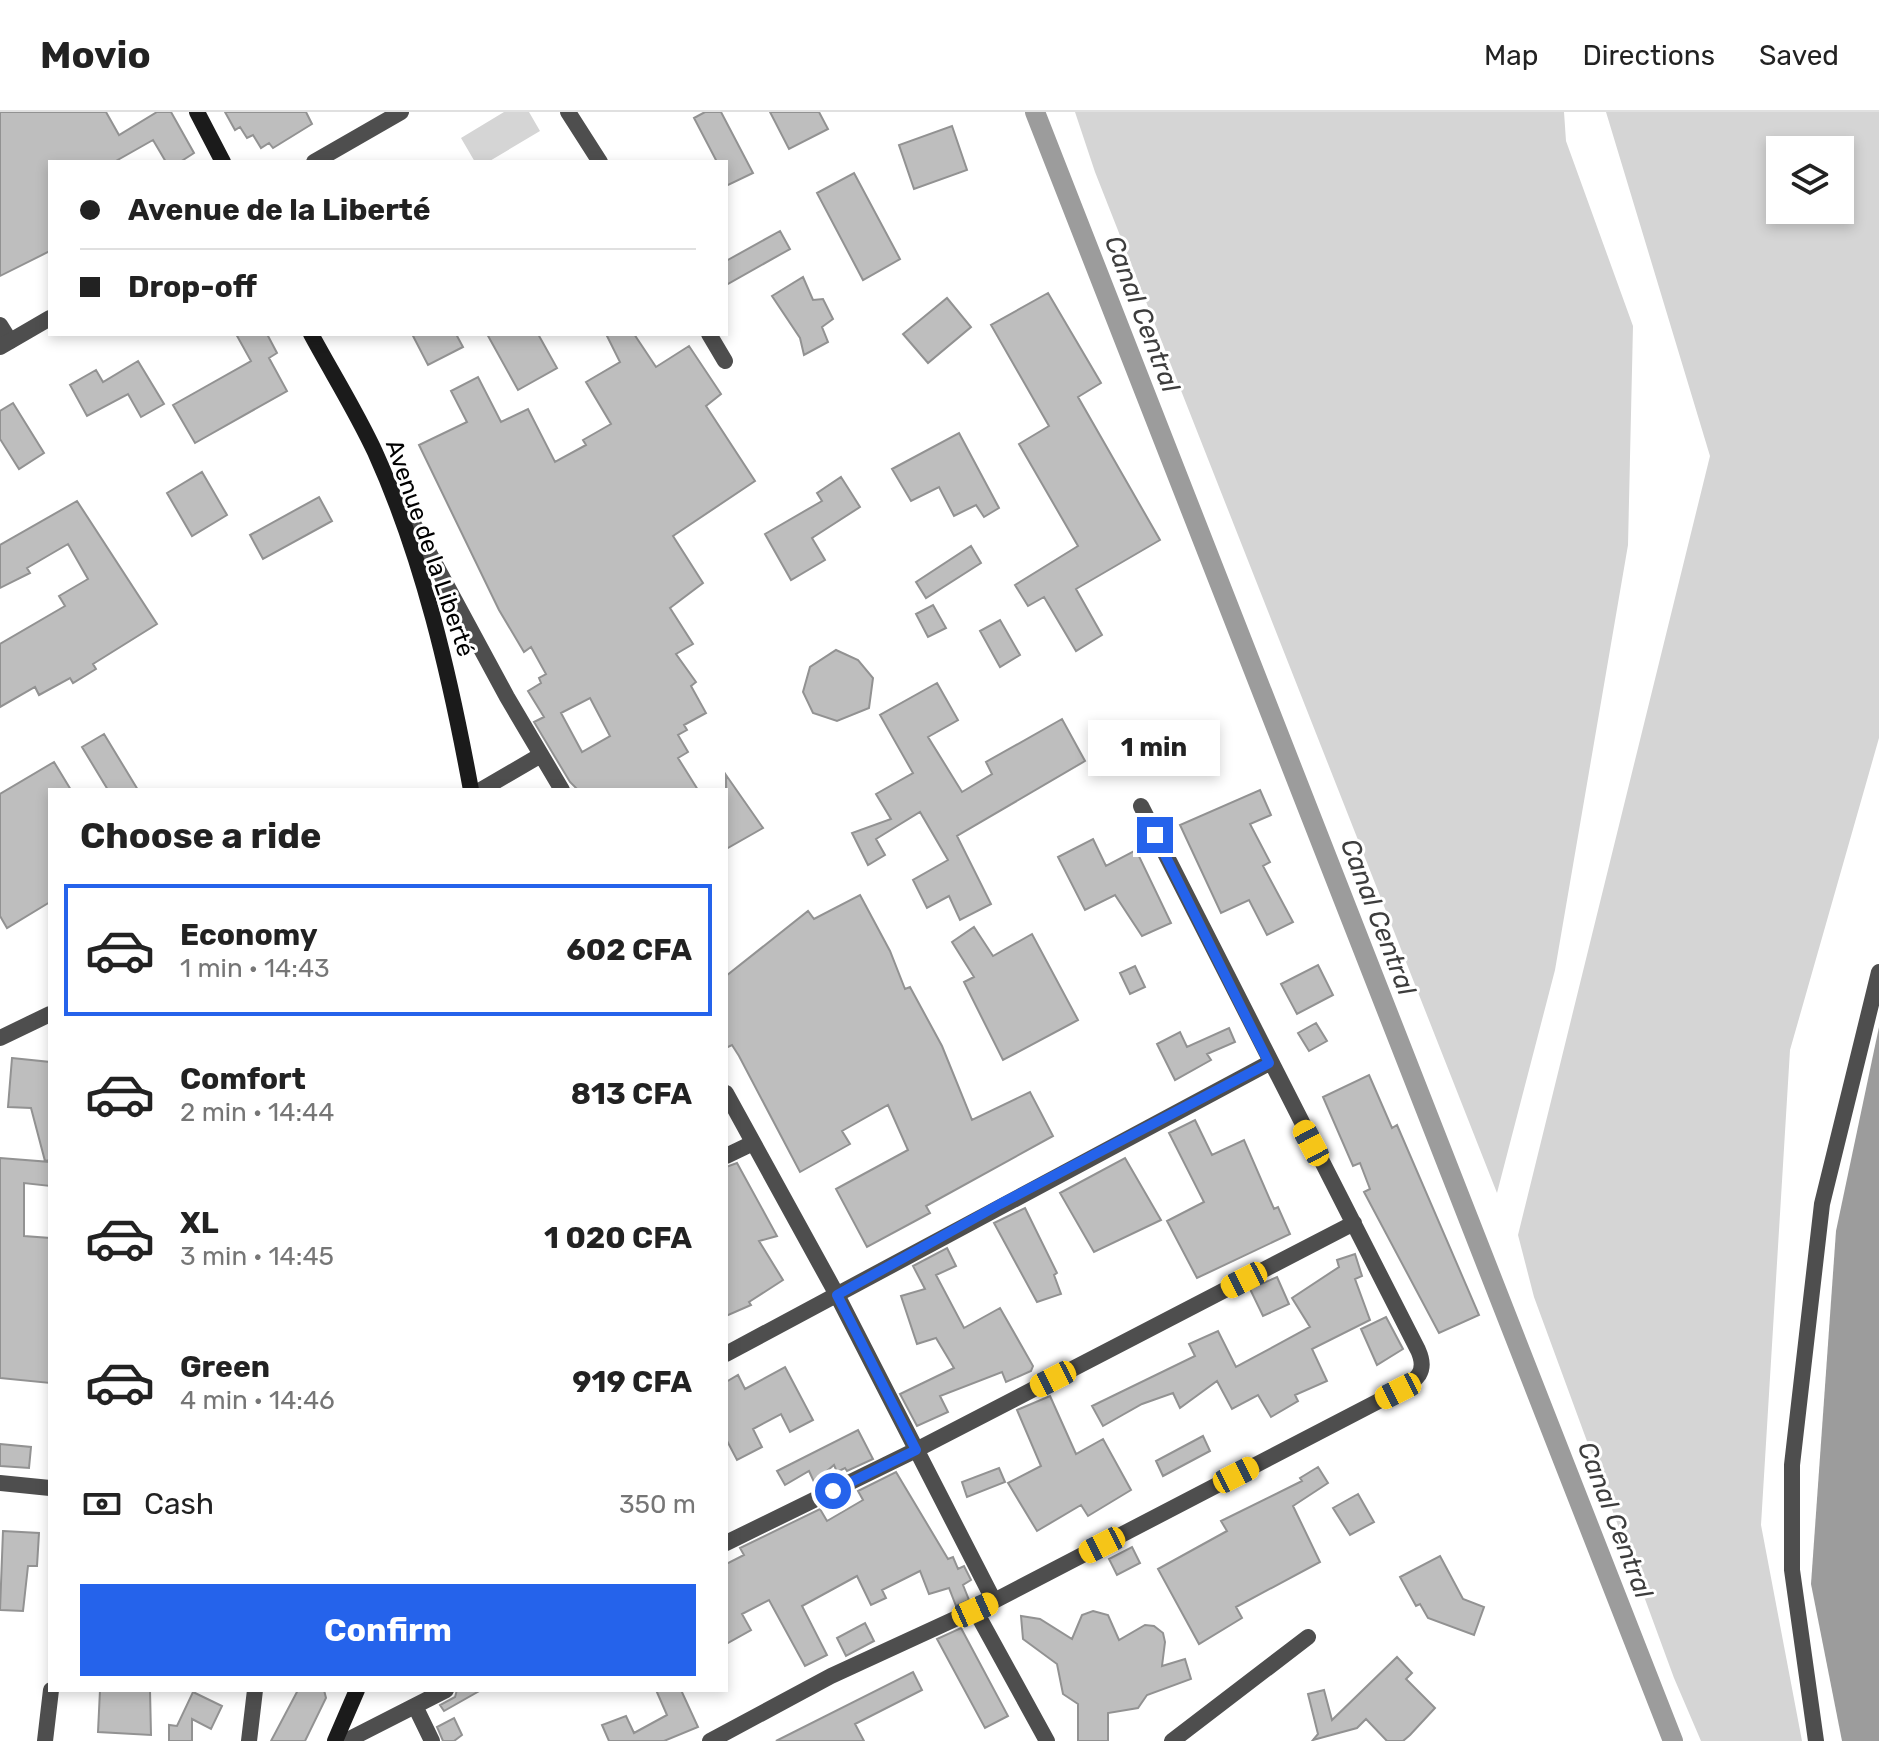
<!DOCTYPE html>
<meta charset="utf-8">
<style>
:root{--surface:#fff;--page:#f6f6f6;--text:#222;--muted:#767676;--line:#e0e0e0;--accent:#2563eb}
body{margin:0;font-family:Rubik,sans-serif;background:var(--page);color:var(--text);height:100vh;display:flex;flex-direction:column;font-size:30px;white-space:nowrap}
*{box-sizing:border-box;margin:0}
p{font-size:26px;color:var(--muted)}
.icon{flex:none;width:44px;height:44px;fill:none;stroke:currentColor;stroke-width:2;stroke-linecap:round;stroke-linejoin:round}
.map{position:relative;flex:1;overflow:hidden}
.side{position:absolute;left:48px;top:676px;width:680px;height:904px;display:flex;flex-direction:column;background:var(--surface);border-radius:0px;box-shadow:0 4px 12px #0003}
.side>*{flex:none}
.hud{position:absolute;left:48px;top:48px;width:680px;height:176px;border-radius:0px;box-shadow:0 4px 12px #0003;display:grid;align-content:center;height:176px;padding:0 32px;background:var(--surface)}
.fabs{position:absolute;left:1766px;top:24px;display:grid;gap:16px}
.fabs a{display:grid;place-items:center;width:88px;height:88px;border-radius:0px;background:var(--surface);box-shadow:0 4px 12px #0003;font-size:40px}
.end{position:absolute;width:36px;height:36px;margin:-18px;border:10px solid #2563eb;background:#fff;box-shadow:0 0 0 4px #fff}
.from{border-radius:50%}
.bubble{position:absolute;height:56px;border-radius:0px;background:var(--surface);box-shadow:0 4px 12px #0003;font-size:26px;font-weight:700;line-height:56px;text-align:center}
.car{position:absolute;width:24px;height:48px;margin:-24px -12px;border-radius:10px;box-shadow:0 0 6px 2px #0007;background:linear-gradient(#f5c518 24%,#345 0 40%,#f5c518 0 76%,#345 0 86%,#f5c518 0)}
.hud b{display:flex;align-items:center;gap:28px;height:76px;font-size:30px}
.hud b+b{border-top:2px solid var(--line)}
.hud i{width:20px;height:20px;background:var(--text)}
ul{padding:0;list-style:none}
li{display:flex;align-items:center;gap:24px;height:132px;margin:0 16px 12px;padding:0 16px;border:4px solid transparent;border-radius:0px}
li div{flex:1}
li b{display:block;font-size:30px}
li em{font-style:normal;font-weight:700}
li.current{border-color:var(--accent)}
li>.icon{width:72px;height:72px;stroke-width:1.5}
h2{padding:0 32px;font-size:36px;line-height:96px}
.pay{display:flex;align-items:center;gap:20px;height:88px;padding:0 32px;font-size:30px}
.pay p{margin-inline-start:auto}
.action{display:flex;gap:16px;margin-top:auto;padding:16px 32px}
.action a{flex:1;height:92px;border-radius:0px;background:var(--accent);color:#fff;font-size:32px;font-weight:700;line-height:92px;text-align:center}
header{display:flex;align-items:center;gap:48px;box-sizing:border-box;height:112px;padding:0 40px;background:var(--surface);border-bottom:2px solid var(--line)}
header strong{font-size:38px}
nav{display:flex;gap:44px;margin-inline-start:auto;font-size:28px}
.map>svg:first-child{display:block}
</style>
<header>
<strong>Movio</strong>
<nav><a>Map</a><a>Directions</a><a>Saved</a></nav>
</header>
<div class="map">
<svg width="1879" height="1629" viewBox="0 0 1879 1629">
<rect width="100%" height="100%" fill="#fff"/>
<!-- green -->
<path fill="#d5d5d5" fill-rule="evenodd" d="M504,0H529L540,19L488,50H475L461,26Z
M1075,0H1564L1566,29L1633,214L1628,433L1555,858L1497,1081L1095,60Z
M1606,0H1879V626L1790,938L1761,1413L1802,1629H1701L1674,1566L1534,1185L1518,1123L1710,344ZM1840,38V98H1780V38Z"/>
<!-- water -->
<path fill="#9c9c9c" d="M1879,915V1629H1842L1811,1472L1836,1119Z"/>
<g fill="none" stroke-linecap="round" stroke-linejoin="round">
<!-- canal -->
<path stroke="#9c9c9c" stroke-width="20" d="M1035,0L1673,1629"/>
</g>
<!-- building -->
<path fill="#bebebe" stroke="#929292" stroke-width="2" fill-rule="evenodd" d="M0,0H106L119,23L157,0H171L194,41L180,50H166L153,28L114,50H50V139L0,164Z
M225,0H306L312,12L273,36L269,31L261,36L253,23L247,26L240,15L235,18Z
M705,0H721L753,61L726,74V50H717L694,6Z
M770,0H819L828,17L789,37Z
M952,14L967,58L914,77L899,33Z
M854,61L900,147L863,168L817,81Z
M780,119L790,137L726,173V149Z
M803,165L813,188L823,187L833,207L822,215L828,230L804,243L800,226L772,184Z
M1048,181L1101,271L1078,285L1160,428L1076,477L1102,523L1076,539L1044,485L1028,494L1015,473L1078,434L1019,332L1049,314L991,213Z
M947,186L971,215L928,251L903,222Z
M236,222H267L277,241L269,246L287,279L195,331L173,293L251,249Z
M412,222H456L463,235L428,253Z
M487,222H538L557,256L518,278Z
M606,222H634L656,255L689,234L721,282L706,294L755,369L673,424L703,471L670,496L693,532L676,542L696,570L691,574L706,601L684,613L687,618L678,623L688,640L678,646L698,678H578L570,670L534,610L544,605L528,579L541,571L539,566L546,562L531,535L524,540L499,498L419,333L467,310L451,279L478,265L501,310L528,297L555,350L586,333L583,328L611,312L586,270L620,250ZM590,586L610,624L582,640L561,601Z
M138,249L164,292L141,305L128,282L87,304L70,273L96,258L103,270Z
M13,291L44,341L19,357L0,327V299Z
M959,321L999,396L984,405L976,393L954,404L939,375L911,389L892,357Z
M202,360L227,403L192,424L167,381Z
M841,365L860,395L812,426L825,448L791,468L765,422L822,389L817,381Z
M319,385L332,409L263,447L250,423Z
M77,389L157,512L93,552L96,557L73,571L70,566L39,583L35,575L0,595V532L65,494L59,484L88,467L68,432L27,456L30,461L0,476V433Z
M971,434L981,451L926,486L916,470Z
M933,493L946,516L928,525L916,502Z
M1000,508L1020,543L1000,555L980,519Z
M836,538L858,548L873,566L869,596L837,609L813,601L803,580L810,555Z
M937,571L958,608L928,625L962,680L992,662L986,650L1062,607L1085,649L957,724L991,792L960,808L949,784L927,796L913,768L948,748L920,700L876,727L885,743L868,753L852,721L891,707L876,682L913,661L880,603Z
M104,622L138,678H108L82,635Z
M54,650L71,678H50V790L7,816L0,804V682Z
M726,663L763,716L726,737Z
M1260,678L1271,703L1250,712L1270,750L1263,754L1293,810L1267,823L1249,788L1221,801L1180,713Z
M1093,727L1106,754L1136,738L1171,811L1142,824L1115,783L1085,798L1058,745Z
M860,783L890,839L905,877L910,875L942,934L972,1008L1030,980L1053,1024L926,1094L930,1101L867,1135L836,1077L908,1038L888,993L842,1019L850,1032L800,1060L739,944L732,933L726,936V864L808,799L814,807Z
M974,815L993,844L1032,822L1078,908L1003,948L964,870L974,865L952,830Z
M1318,853L1333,883L1297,902L1281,872Z
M1135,854L1145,875L1130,882L1120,861Z
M1316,911L1327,929L1309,939L1298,921Z
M1229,916L1235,930L1207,942L1211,948L1175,968L1157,932L1180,920L1187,935Z
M12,946L50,950V1048L45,1049L31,996L8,995Z
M1369,963L1392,1016L1397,1013L1479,1203L1439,1221L1364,1080L1370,1077L1360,1051L1353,1054L1323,985Z
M1195,1008L1212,1043L1244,1028L1274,1097L1278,1095L1290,1122L1197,1166L1167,1109L1204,1090L1169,1021Z
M0,1046L50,1050V1074L24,1071V1124L50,1126V1271L0,1266Z
M1125,1046L1161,1108L1094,1140L1060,1081Z
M737,1051L777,1124L759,1129L783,1168L749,1190L751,1193L726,1204V1055Z
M1025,1096L1057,1161L1054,1163L1061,1182L1037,1190L994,1111Z
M947,1136L956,1154L936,1163L964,1216L1000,1196L1033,1254L1031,1259L1006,1270L1002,1260L940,1284L948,1300L917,1314L900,1282L954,1256L936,1226L917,1232L901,1184L925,1177L913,1154Z
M1355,1142L1362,1164L1355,1167L1370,1208L1312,1237L1327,1269L1295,1283L1298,1289L1271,1305L1258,1283L1232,1297L1217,1269L1180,1296L1173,1281L1142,1292L1103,1314L1092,1294L1195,1244L1189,1232L1218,1219L1236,1255L1310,1215L1292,1186L1339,1155L1337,1148Z
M1277,1165L1289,1192L1263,1204L1250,1177Z
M1386,1205L1403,1237L1377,1253L1361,1217Z
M785,1255L813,1308L790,1320L781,1302L753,1317L762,1335L737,1348L726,1327V1270L738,1263L745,1277Z
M1050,1284L1076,1342L1103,1327L1131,1378L1088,1404L1081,1393L1037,1419L1008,1371L1041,1354L1017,1298Z
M858,1318L873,1347L847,1359L845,1356L837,1360L834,1353L814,1370L809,1359L785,1373L777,1359Z
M1203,1324L1210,1339L1163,1364L1156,1349Z
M0,1332L31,1335L29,1356L0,1354Z
M1318,1355L1328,1371L1293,1394L1320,1450L1236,1495L1242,1506L1199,1532L1158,1457L1227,1419L1221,1409L1302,1369L1300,1366Z
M999,1356L1005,1370L967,1385L962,1370Z
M896,1360L948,1447L953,1445L958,1457L964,1454L971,1468L963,1473L969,1488L956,1494L949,1476L929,1482L920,1459L882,1478L886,1486L871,1493L857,1464L802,1494L827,1543L805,1554L769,1488L742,1502L751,1518L726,1532V1452L744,1443L740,1436L820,1397L827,1409L863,1388L858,1379Z
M1358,1382L1374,1410L1350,1423L1333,1396Z
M3,1419L39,1421L37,1454H28L23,1499L0,1498Z
M1132,1435L1140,1451L1117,1463L1109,1447Z
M1440,1444L1463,1487L1484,1495L1474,1523L1428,1506L1420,1492L1416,1494L1400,1465Z
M1093,1499L1108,1503L1119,1528L1145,1513L1154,1514L1163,1521L1165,1530L1162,1554L1185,1547L1191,1567L1147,1583L1138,1596L1108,1601V1629H1078V1592L1063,1582L1057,1552L1023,1527L1021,1504L1040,1507L1072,1527L1082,1503Z
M865,1511L874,1529L846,1544L837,1526Z
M961,1516L1008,1604L985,1616L937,1527Z
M1397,1545L1412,1561L1406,1567L1435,1596L1410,1623L1403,1629H1387L1366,1607L1357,1616L1313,1628L1318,1622L1308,1582L1324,1578L1332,1608Z
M913,1560L922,1578L855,1612L864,1629H776Z
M100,1578H150L151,1623L98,1620Z
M298,1578H324L326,1586L305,1629H271Z
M457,1578H481L444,1599L440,1593L455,1585Z
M656,1578H681L698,1615L664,1629H609L602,1613L626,1604L634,1621L667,1603Z
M193,1580L222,1594L211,1617L192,1607V1629H169V1613L177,1614Z
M454,1606L462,1623L454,1629H443L437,1615Z"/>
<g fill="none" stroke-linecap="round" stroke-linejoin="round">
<!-- minor -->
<path stroke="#4e4e4e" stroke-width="16" d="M568,0L600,50
M0,213L10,229
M709,222L725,249
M400,387L507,585L562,678
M481,678L541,643
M0,926L50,902
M726,981L837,1183L994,1489
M726,1044L753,1031
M726,1242L1269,951
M0,1371L50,1376
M726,1431L916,1338L1354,1111
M975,1498L1047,1629
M415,1594L432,1629
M45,1629L51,1578
M249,1629L255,1578
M346,1629L446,1578
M710,1629L831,1564L994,1489L1398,1279C1417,1268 1428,1260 1418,1238L1141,694
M1172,1629L1308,1525
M1816,1629L1792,1458V1353L1822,1092L1879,860"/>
<!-- tertiary -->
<path stroke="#4e4e4e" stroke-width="16" d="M314,50L401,0
M0,235L50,206"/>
<!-- secondary -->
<path stroke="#1b1b1b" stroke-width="16" d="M197,0L223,50
M311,222C332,261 356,299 375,340C423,446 450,564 471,678
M335,1629L357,1578"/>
</g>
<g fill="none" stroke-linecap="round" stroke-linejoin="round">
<!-- route -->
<path stroke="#2563eb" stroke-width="10" d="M833,1379L916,1338L837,1183L1000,1092L1269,951L1155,723"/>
</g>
<g text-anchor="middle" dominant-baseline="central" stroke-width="6" stroke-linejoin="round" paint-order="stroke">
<!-- street labels -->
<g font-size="24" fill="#000" stroke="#fff">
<text transform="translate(430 436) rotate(71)">Avenue de la Liberté</text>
</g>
<!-- water labels -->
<g font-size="26" font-style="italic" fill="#3d3d3d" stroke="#fff">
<text transform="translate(1142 202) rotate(69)">Canal Central</text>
<text transform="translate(1378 805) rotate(69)">Canal Central</text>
<text transform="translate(1615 1408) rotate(69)">Canal Central</text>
</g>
</g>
</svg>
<div class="fabs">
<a><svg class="icon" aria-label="layers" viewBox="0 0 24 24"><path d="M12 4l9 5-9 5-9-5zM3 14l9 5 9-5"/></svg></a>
</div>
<i class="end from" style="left:833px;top:1379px"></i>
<i class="end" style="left:1155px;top:723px"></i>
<div class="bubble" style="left:1088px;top:608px;width:132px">1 min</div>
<i class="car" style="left:1311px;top:1031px;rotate:332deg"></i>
<i class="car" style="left:1244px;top:1168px;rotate:243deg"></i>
<i class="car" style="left:1053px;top:1267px;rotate:243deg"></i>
<i class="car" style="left:1398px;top:1279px;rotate:243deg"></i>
<i class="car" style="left:1236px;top:1363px;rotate:63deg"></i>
<i class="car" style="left:1102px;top:1433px;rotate:243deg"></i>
<i class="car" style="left:975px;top:1498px;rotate:66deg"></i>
<div class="hud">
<b><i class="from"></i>Avenue de la Liberté</b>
<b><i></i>Drop-off</b>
</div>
<section class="side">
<h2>Choose a ride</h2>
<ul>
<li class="current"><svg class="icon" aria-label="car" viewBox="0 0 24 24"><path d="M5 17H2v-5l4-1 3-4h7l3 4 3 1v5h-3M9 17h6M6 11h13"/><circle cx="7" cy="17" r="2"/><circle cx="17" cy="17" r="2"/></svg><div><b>Economy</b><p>1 min · 14:43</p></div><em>602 CFA</em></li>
<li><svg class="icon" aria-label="car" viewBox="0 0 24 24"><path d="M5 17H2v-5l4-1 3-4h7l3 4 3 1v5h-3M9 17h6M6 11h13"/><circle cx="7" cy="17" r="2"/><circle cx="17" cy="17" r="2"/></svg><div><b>Comfort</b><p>2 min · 14:44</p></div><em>813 CFA</em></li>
<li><svg class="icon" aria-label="car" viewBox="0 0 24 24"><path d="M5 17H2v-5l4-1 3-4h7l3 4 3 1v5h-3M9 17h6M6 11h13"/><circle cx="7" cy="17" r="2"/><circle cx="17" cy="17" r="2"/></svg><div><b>XL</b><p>3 min · 14:45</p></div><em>1 020 CFA</em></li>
<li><svg class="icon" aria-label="car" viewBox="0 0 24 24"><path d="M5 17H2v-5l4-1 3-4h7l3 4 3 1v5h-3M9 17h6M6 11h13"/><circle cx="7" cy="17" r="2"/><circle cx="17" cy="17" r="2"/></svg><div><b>Green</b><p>4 min · 14:46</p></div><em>919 CFA</em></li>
</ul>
<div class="pay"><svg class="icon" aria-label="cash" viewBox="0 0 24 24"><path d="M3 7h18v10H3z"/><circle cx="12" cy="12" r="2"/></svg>Cash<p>350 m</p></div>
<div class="action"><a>Confirm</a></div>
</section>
</div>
